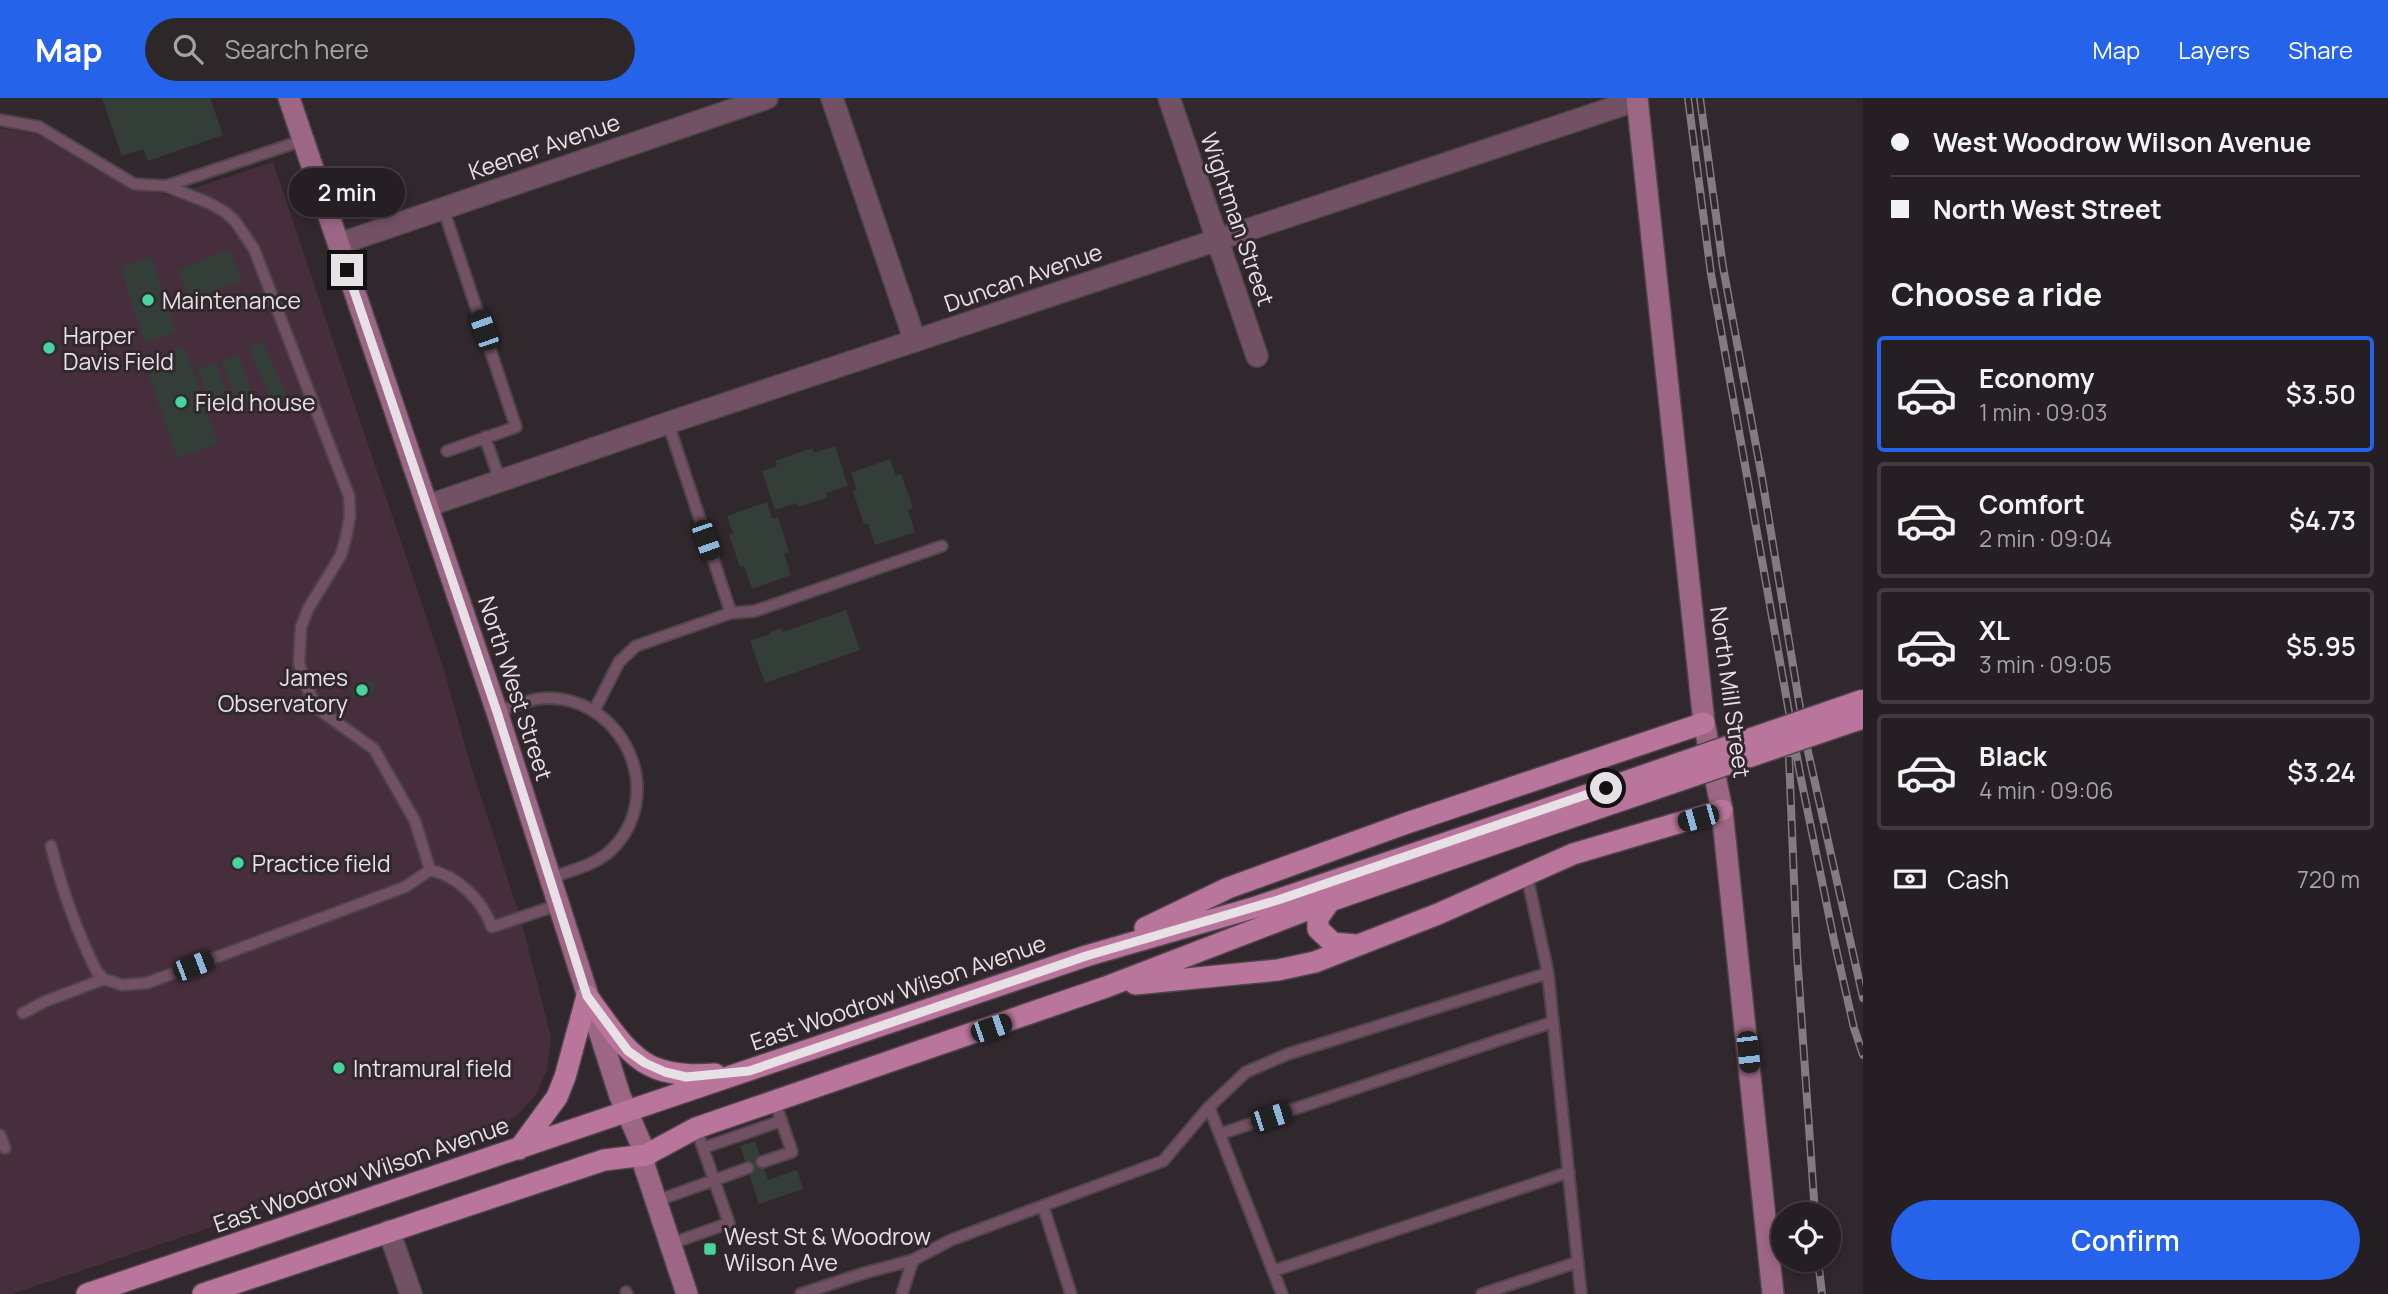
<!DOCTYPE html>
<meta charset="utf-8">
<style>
:root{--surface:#251e22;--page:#2d272a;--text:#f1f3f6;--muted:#a3a2a5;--line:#423c40;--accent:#2563eb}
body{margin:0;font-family:Manrope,sans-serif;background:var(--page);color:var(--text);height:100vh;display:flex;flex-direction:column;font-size:26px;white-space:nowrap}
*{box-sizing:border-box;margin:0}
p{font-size:23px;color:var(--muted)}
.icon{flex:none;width:38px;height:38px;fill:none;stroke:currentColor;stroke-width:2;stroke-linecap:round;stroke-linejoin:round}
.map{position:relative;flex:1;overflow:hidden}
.details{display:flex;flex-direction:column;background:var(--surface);width:525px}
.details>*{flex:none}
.guide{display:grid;align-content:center;height:154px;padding:0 28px;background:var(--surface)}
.buttons{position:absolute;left:1771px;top:1104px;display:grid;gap:14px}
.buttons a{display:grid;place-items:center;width:70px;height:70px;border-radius:50%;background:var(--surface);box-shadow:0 4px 10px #0003,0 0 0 2px var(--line);font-size:35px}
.end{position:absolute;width:32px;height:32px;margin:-16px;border:9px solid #e7e0e4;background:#111;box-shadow:0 0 0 4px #111}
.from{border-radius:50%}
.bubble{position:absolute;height:49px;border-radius:24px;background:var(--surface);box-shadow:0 4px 10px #0003,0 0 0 2px var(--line);font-size:23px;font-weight:600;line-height:49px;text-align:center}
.car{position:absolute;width:21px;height:42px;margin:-21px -10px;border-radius:9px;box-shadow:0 0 5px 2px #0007;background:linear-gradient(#222 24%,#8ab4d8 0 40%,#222 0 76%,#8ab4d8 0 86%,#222 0)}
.guide b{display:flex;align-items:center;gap:24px;height:66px;font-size:26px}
.guide b+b{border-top:2px solid var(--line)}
.guide i{width:18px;height:18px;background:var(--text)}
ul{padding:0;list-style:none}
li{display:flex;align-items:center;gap:21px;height:116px;margin:0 14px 10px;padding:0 14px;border:4px solid var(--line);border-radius:7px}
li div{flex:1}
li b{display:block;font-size:26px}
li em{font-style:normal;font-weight:600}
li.on{border-color:var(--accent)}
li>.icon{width:63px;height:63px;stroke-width:1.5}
h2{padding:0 28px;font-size:32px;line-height:84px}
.pay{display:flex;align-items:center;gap:18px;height:77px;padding:0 28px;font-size:26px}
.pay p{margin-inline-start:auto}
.action{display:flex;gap:14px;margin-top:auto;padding:14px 28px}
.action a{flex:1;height:80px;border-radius:42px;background:var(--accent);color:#fff;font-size:28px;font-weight:600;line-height:80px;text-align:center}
header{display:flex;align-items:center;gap:42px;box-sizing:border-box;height:98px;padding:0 35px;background:var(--accent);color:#fff}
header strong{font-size:33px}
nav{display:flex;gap:38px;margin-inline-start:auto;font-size:24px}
.search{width:490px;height:63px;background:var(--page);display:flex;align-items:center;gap:18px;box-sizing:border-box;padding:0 24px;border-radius:38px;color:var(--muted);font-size:26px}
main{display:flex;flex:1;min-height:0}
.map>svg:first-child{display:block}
</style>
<header>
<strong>Map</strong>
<div class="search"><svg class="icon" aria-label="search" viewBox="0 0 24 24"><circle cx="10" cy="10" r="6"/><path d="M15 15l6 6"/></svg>Search here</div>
<nav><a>Map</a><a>Layers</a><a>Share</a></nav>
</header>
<main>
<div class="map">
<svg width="1863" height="1196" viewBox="0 0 1863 1196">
<rect width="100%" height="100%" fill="#31282d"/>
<!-- green -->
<path fill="#472e3c" d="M0,30L36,36L125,88L171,98L273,64L444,572L469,662L521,822L551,939L547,972L535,998L516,1018L492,1035L12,1196H0Z"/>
<!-- building -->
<path fill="#343e39" d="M102,0H210L223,37L148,63L143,51L122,58Z
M230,151L242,182L190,203L178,172Z
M151,159L176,234L145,245L120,169Z
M263,243L288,301L273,307L248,249Z
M185,249L218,346L177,360L144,263Z
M239,257L254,302L237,308L221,262Z
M216,265L230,308L212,314L198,270Z
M835,348L848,388L826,395L827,400L798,409L797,405L775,412L762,373L777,368L775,363L812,350L814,355Z
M890,361L896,378L901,376L913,410L908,412L915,434L875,447L868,425L864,426L853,394L857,392L851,375Z
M767,404L772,421L778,419L789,454L784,456L791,477L752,491L744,468L740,469L729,437L733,435L727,418Z
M846,512L860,552L765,585L750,543L771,536L770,534L782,530L783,534Z
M363,581L371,583L375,588L374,594L367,599L361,597L353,600L349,590L357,588Z
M755,1043L768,1082L797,1072L803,1091L759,1106L740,1048Z"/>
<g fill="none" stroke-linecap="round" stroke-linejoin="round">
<defs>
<path id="lane" d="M0,22L39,29L134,86L166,88L209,105L225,114L235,123L254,151L349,398L350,418L346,439L341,457L308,511L301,529L299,565L307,590L318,611L374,651L415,723L430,772L405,789L147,885L122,887L104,881L97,874C77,834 62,792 51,748
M166,88L304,42
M443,110L516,329L447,353
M668,325L731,515
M485,339L500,383
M594,613L619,564L636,548L731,515L755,513L942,448
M497,614C514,608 531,600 549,600C627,602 668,700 609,754C593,768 569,773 550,780
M430,772C458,778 482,802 492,829L558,807
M1527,778L1548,875L1581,1196
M23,915L46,903L104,881
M1209,1009L1282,1196
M1220,1036L1553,924
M0,1037L5,1050
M703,1050L781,1023
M762,1064L792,1054L775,1004
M656,1103L748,1070
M1043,1108L1071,1196
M670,1146L729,1125L696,1030
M1273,1173L1569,1074
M626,1194L627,1196
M801,1196L864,1175L913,1162
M902,1196L913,1162L951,1142L1163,1063L1209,1009L1246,974L1288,956L1548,875
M1482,1196L1578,1164"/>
<path id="street" d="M832,0L915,243
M1169,0L1257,258
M339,146L767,0
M427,408L668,325L1637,2
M389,1133L411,1196"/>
<path id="secondary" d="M289,0L497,614L620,998L646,1057L644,1067L687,1196
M1637,0L1704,625L1722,712L1773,1196"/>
<path id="primary" d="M1330,803L1318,820V831L1333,845L1356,847
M1145,830L1228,790L1407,725L1704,625
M1135,886L1278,872L1315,864L1438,816L1573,756L1722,712
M587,898C628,953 639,982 715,976
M519,1051L557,999L565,979L587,898
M87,1196L1086,858L1256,809L1529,717
M203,1196L604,1062L646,1057L696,1030L1106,889L1330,803L1534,732"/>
</defs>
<!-- lane casing -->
<use href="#lane" stroke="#4e454a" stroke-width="14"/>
<!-- street casing -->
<use href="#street" stroke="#4e454a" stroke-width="24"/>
<!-- secondary casing -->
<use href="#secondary" stroke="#4e454a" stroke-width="24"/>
<!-- primary casing -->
<use href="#primary" stroke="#4e454a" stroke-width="24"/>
<!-- lane -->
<use href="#lane" stroke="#735164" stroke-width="10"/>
<!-- street -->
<use href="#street" stroke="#735164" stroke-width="21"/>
<!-- secondary -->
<use href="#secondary" stroke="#9c6684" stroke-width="21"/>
<!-- primary -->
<use href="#primary" stroke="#ba759c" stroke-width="21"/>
<defs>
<path id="rail" d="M1688,0L1711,176L1800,676L1834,842L1854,930L1863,957
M1700,0L1723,169L1762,380L1805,640L1863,900
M1789,659L1797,856L1815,1116
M1818,1162L1822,1196"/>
</defs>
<!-- rail casing -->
<use href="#rail" stroke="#837b80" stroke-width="8"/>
<!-- rail -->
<use href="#rail" stroke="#31282d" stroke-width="5" stroke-dasharray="16" stroke-linecap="butt"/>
<defs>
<path id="primary-bridge" d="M1529,717L1863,602
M1534,732L1863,620"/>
</defs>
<!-- primary-bridge casing -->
<use href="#primary-bridge" stroke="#4e454a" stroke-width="24" stroke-linecap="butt"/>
<!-- primary-bridge -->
<use href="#primary-bridge" stroke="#ba759c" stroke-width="21"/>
</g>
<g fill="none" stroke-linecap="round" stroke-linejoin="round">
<!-- route -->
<path stroke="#e7e0e4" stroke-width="9" d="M347,172L497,614L587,898L628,953L645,965L665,974L686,979L749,973L1086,858L1278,802L1606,690"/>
</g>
<!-- markers -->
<g fill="#46d49e" stroke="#31282d" stroke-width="2.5">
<circle cx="148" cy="202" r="7"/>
<circle cx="49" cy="250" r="7"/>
<circle cx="181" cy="304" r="7"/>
<circle cx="362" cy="592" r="7"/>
<circle cx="238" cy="765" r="7"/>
<circle cx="339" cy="970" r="7"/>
<rect x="703" y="1144" width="14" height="14" rx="3.5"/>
</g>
<g text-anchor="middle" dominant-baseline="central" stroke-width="6" stroke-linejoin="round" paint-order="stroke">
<!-- street labels -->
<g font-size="23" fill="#e7e0e4" stroke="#31282d">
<text transform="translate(544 48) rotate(-19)">Keener Avenue</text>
<text transform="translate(1238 121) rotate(71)">Wightman Street</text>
<text transform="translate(1023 179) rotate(-19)">Duncan Avenue</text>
<text transform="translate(516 590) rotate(72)">North West Street</text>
<text transform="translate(1731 594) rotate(82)">North Mill Street</text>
<text transform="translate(898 894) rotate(-19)">East Woodrow Wilson Avenue</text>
<text transform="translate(361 1076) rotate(-19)">East Woodrow Wilson Avenue</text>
</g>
<!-- poi labels -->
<g font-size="23" fill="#e7e0e4" stroke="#31282d" text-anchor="start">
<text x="162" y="202">Maintenance</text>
<text x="63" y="237">Harper<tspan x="63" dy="26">Davis Field</tspan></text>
<text x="195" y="304">Field house</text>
<text x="348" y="579" text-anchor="end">James<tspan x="348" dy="26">Observatory</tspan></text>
<text x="252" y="765">Practice field</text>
<text x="353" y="970">Intramural field</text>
<text x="724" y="1138">West St &amp; Woodrow<tspan x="724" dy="26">Wilson Ave</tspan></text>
</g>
</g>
</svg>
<div class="buttons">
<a><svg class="icon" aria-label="locate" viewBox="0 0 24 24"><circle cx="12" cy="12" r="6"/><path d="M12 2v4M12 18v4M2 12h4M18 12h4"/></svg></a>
</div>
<i class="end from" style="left:1606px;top:690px"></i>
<i class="end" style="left:347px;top:172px"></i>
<div class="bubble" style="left:289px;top:70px;width:116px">2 min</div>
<i class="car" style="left:484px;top:232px;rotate:341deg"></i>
<i class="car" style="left:706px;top:442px;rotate:161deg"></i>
<i class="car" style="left:1698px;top:720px;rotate:254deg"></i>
<i class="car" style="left:193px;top:868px;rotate:69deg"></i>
<i class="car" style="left:991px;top:930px;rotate:71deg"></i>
<i class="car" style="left:1748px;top:954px;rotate:174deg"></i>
<i class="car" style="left:1271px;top:1019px;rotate:72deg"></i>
</div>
<section class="details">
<div class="guide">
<b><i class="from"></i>West Woodrow Wilson Avenue</b>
<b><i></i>North West Street</b>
</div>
<h2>Choose a ride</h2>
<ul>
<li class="on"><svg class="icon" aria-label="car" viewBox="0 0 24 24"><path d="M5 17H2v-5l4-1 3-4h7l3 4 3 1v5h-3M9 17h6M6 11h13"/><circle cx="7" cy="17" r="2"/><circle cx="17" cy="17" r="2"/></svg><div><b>Economy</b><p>1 min · 09:03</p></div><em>$3.50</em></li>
<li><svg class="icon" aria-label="car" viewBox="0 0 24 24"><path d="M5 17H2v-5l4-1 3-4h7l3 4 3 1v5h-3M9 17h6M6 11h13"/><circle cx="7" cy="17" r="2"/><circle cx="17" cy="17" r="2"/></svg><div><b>Comfort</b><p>2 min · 09:04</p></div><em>$4.73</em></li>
<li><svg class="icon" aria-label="car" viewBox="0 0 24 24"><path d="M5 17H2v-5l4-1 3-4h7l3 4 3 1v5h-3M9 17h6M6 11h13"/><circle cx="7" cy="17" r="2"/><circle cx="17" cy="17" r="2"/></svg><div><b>XL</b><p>3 min · 09:05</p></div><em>$5.95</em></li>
<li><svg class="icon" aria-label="car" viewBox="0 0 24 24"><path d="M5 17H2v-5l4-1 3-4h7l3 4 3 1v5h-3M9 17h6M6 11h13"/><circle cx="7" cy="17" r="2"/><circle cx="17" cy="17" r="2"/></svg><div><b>Black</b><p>4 min · 09:06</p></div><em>$3.24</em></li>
</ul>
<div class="pay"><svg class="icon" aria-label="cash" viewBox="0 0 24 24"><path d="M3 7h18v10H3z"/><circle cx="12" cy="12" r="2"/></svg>Cash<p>720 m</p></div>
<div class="action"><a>Confirm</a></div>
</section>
</main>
